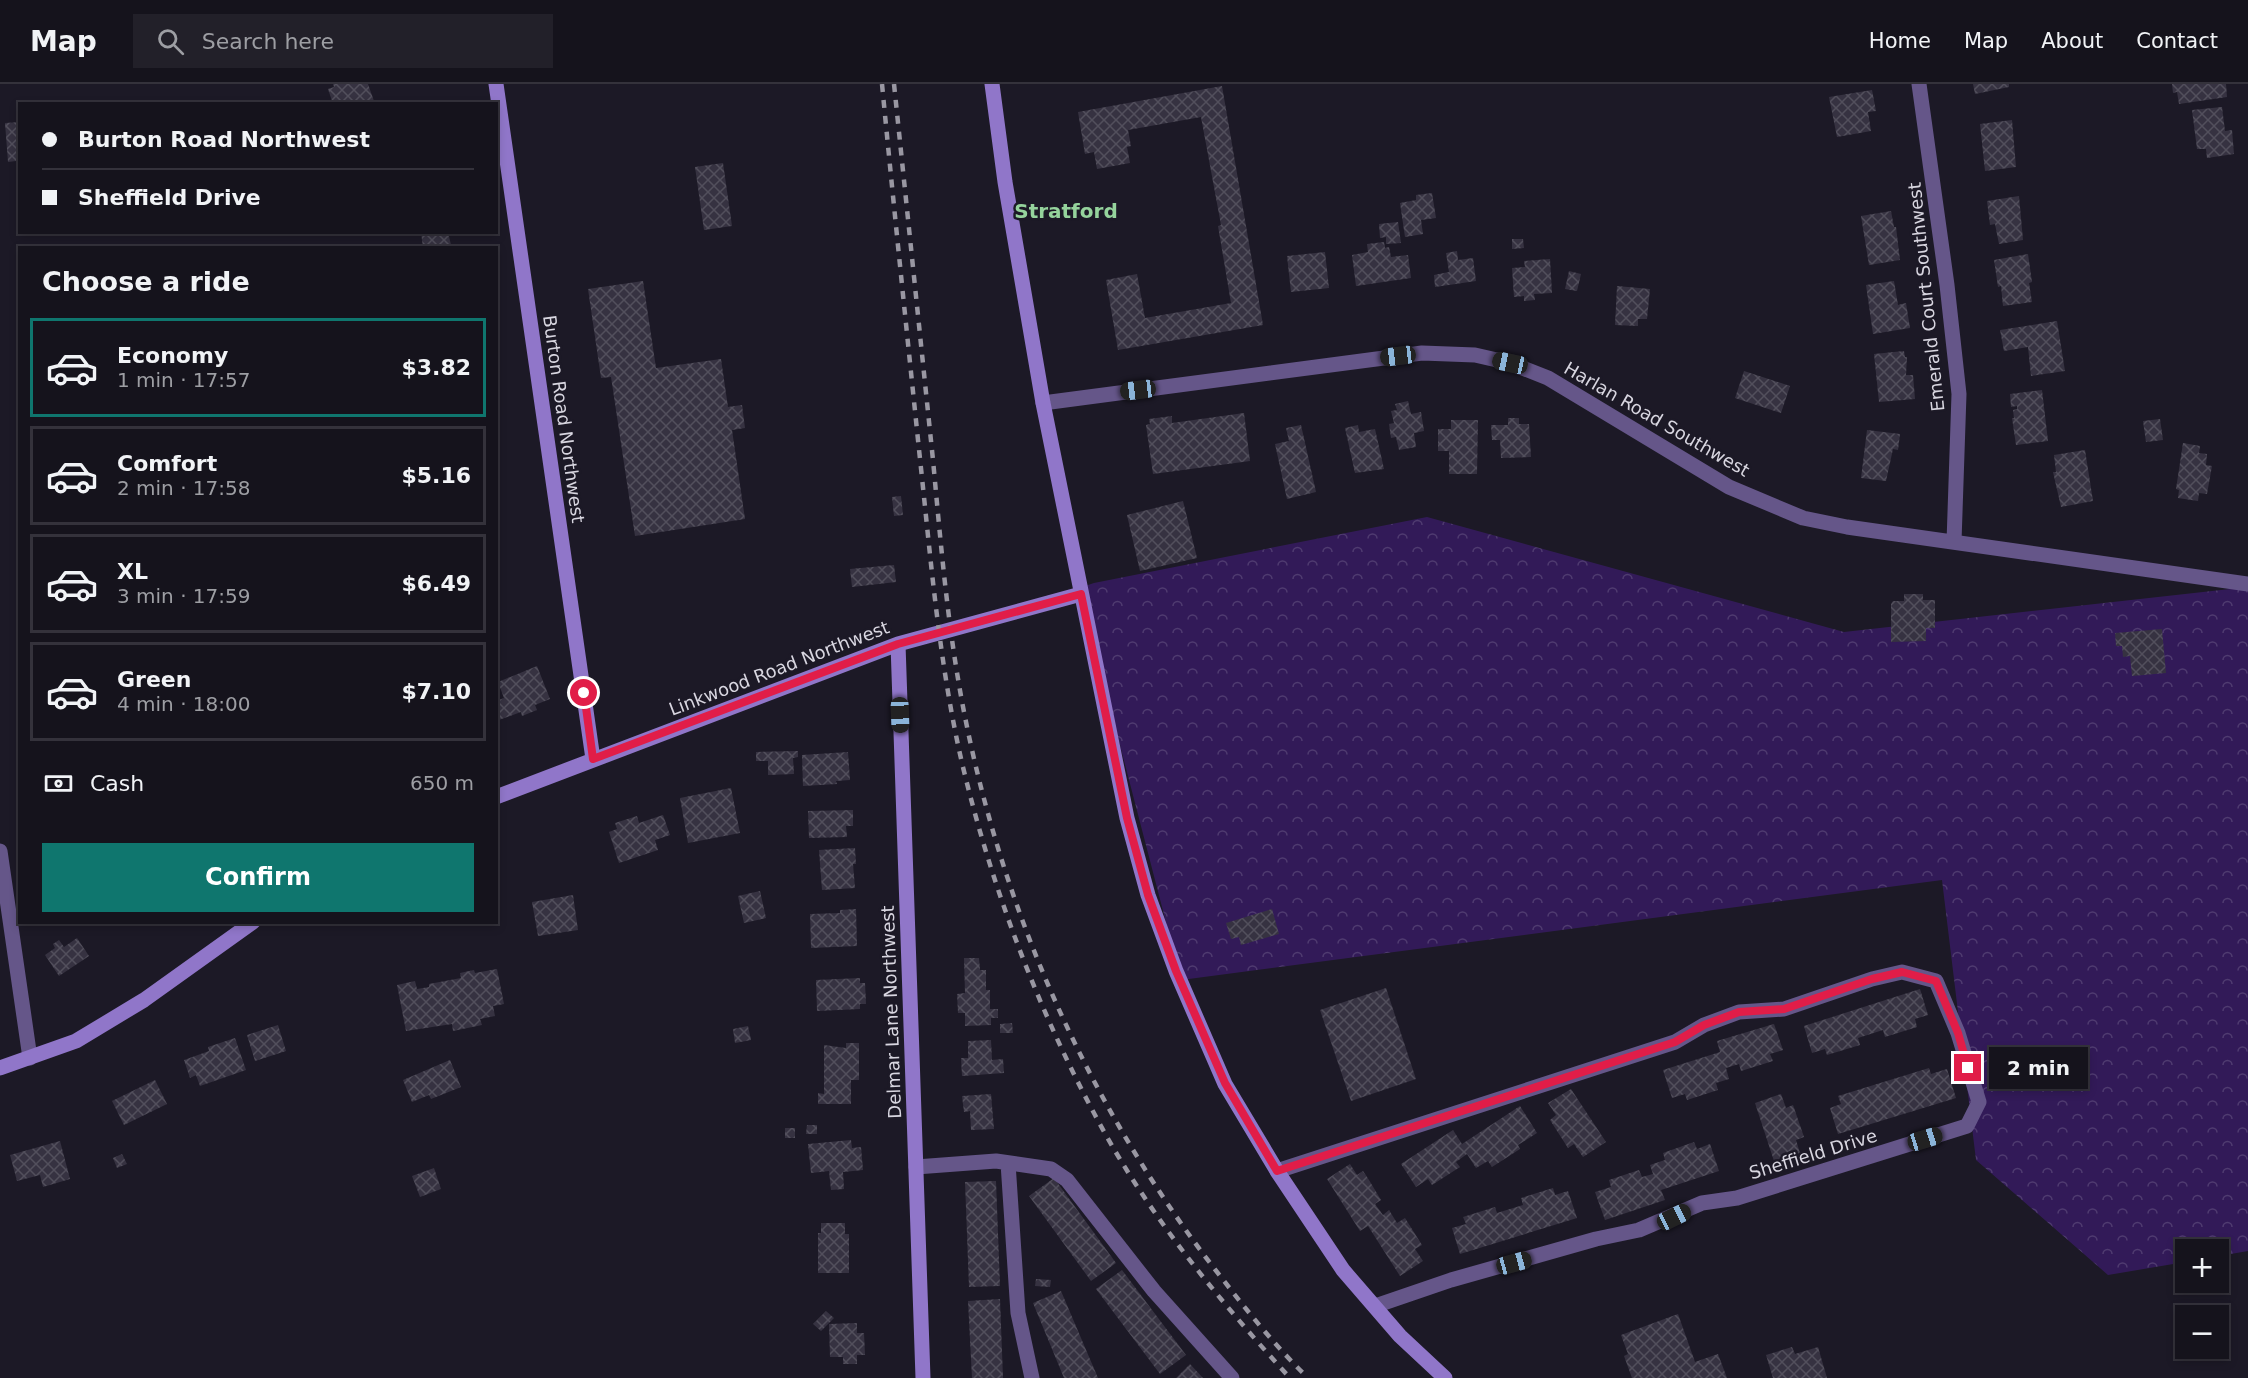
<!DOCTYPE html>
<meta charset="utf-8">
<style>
:root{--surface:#15131c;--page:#222029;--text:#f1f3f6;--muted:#9d9ea3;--line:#34323b;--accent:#0f766e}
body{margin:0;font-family:"DejaVu Sans",sans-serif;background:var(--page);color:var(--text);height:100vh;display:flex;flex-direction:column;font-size:22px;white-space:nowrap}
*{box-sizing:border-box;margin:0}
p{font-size:20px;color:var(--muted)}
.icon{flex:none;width:33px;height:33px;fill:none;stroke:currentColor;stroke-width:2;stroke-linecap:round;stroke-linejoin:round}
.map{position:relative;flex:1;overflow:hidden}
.panel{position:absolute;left:18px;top:162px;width:480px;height:678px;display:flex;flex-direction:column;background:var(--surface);border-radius:0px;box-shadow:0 3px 9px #0003,0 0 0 2px var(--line)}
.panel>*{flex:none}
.top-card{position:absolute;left:18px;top:18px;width:480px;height:132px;border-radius:0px;box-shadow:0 3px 9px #0003,0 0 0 2px var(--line);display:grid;align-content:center;height:132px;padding:0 24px;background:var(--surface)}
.tools{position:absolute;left:2175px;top:1155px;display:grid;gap:12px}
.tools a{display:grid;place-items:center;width:54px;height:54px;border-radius:0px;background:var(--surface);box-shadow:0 3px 9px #0003,0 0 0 2px var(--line);font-size:30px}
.end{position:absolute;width:27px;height:27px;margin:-14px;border:8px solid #e11d48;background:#fff;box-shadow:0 0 0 3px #fff}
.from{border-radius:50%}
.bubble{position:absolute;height:42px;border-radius:0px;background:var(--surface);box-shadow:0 3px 9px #0003,0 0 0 2px var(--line);font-size:20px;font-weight:800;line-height:42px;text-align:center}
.car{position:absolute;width:18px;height:36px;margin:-18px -9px;border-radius:8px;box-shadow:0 0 4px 2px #0007;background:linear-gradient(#222 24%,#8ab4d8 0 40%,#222 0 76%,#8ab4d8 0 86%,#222 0)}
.top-card b{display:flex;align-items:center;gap:21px;height:57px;font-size:22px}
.top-card b+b{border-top:2px solid var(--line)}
.top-card i{width:15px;height:15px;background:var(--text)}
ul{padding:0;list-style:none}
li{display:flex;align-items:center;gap:18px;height:99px;margin:0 12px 9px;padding:0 12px;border:3px solid var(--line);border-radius:0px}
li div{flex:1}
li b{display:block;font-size:22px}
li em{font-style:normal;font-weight:800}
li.selected{border-color:var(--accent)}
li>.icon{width:54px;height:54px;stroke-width:1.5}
h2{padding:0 24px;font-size:27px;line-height:72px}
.pay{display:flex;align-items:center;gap:15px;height:66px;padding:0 24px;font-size:22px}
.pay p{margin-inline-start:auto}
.primary-button{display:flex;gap:12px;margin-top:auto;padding:12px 24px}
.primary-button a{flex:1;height:69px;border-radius:0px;background:var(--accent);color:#fff;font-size:24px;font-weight:800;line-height:69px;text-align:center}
header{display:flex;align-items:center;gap:36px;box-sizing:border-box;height:84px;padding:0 30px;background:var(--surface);border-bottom:2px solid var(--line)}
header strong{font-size:28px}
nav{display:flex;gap:33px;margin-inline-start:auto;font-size:21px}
.search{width:420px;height:54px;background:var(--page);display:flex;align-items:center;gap:15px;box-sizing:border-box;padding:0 21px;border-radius:0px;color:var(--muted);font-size:22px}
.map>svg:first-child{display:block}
</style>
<header>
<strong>Map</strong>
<div class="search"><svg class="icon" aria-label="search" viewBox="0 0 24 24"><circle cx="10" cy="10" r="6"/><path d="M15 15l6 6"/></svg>Search here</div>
<nav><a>Home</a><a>Map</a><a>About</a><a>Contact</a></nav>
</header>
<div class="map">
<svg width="2248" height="1294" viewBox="0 0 2248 1294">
<defs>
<pattern id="forest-crowns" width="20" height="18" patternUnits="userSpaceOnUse" patternTransform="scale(1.5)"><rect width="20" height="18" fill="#321a58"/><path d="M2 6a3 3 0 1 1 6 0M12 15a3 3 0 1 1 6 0" fill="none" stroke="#4f3b70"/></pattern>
<pattern id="building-cross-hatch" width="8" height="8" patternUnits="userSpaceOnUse" patternTransform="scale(1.5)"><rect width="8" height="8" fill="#363241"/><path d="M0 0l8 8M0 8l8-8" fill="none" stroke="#524f5c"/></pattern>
</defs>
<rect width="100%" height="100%" fill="#1c1926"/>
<!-- forest -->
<path fill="url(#forest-crowns)" d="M1427,433L1844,548L2248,503V1167L2219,1172L2218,1166H2186L2185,1178L2108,1191L1976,1076L1942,796L1181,896L1121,665L1082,503L1094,499Z"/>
<!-- building -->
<path fill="url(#building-cross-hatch)" d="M333,0H368L375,20H333L328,5L334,3Z
M1973,0H2009V3L1975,10Z
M2172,0H2226L2227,13L2179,20L2177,8L2173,9Z
M1222,2L1263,241L1118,266L1106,196L1137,190L1145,234L1231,219L1218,142L1221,141L1201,33L1128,46L1131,62L1127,63L1130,79L1097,85L1094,68L1085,70L1078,28Z
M1872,6L1876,27L1868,28L1871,47L1837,53L1829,13Z
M2222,23L2225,47L2232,46L2234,70L2207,74L2206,65H2197L2192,26Z
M2012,36L2016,83L1985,87L1980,40Z
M20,38V99H18L16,77L8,78L5,39Z
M723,79L732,142L704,146L695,83Z
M1432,109L1436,134L1421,136L1423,150L1405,153L1400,119L1416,116V111Z
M2019,112L2023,156L1999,160L1995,140L1990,141L1987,117Z
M1891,127L1894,143H1896L1900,176L1869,181L1861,132Z
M1398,138L1401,159L1386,160V153L1380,154L1379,140Z
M421,148H448L451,161L423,164Z
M1512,155H1523L1524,164L1512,165Z
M1384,158L1385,164L1389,163L1391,173L1408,171L1411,194L1356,202L1352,171L1368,168L1367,160Z
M1457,167L1458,176L1473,174L1476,197L1435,203L1434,191L1449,188L1446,169Z
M1325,168L1329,204L1291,208L1287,172Z
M2028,170L2032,198L2029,199L2032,218L2003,222L2001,202L1998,203L1994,176Z
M1550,175L1552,209L1534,210L1535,216L1524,217V212L1514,213L1512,184L1525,183L1524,177Z
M1569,187L1581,190L1577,207L1565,205Z
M643,197L656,284L721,275L728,323L742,321L745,344L732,346L745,435L635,452L611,293L601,294L588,205Z
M1894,197L1898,221L1906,219L1910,244L1873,250L1866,201Z
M1617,202L1650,205L1647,235H1638V242L1615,241Z
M2057,237L2065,287L2031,292L2028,263L2004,267L2000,246Z
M1904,267L1905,273H1907L1906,291H1913L1915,315L1879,318L1874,270Z
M1744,287L1790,302L1781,329L1735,314Z
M2042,306L2048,357L2016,361L2012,334H2014L2013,326L2017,325V322L2011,323L2010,310Z
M1408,317L1411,330L1421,328L1424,347L1414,349L1416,363L1399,366L1396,353L1391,354L1389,340L1394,339L1391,327L1397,326L1395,320Z
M1244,329L1250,377L1153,390L1146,341L1150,340L1149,335L1172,332V339Z
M1508,334H1519V340H1529L1531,373L1501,374L1500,356H1492L1491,341H1508Z
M2160,335L2163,356L2146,358L2143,337Z
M1451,336H1478L1477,390H1449V367H1438V345H1451Z
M1301,341L1316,408L1287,415L1275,360L1289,357L1286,344Z
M1358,341L1359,348L1375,345L1384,385L1355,389L1345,344Z
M1867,346L1900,350L1898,366L1893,365L1886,397L1861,394Z
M2183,359L2200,362L2199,369L2207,370L2206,381L2212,382L2207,410L2199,409L2198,417L2178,414L2179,406L2176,405Z
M2085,366L2093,417L2061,423L2053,388H2056L2054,371Z
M901,412L903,431L894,432L892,413Z
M1183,417L1197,474L1140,487L1127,431Z
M894,481L896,498L852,503L850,485Z
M1904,510H1923V516H1935V544H1926V557L1891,558V520L1893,517H1904Z
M2162,545L2166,589L2132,592L2130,572L2123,573L2122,562H2116L2115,549Z
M537,582L550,615L535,621L537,626L522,632L521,628L496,637V617L504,614L498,598Z
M798,667V673L793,674L794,690L768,691V677H756V668Z
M848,668L850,696L836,697L837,700L803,702L802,671Z
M731,704L740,749L688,759L680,714Z
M853,726V742H846L847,753L809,754L808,727Z
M663,731L670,751L655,756L658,766L619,779L609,748L617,745L615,739L637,732L639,739Z
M855,764L856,780H853L855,804L822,806L819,766Z
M760,807L766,834L744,839L738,812Z
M573,811L578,846L538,852L532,818Z
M856,825L857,862L811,864L810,830L840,829V826Z
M1272,825L1279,850L1241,861L1239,853L1231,855L1226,839Z
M77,854L89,872L59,892L45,871L55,864L53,860L59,856L64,863Z
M964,874H979L980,886H986V906H990V925H998V934H991V941L965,942V929H958L957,910L965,909Z
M497,885L504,920L493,922L495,932L480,935L482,941L453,947L452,940L406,947L397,901L415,897L417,905L429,903V900L461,894L460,889L474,886L475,889Z
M860,894V899H865L866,920H860V925L817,927L816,896Z
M1386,904L1416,995L1351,1017L1320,926Z
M1920,905L1928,931L1915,935L1917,943L1885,953L1883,946L1858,954L1860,961L1827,971L1825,965L1812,969L1804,942Z
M1012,939L1013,949H1000V940Z
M1774,940L1783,966L1770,970L1773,977L1741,987L1739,980L1726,984L1729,995L1716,999L1718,1006L1687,1016L1685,1010L1672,1014L1663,986L1720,968L1717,957Z
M278,941L286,967L255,977L247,951Z
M748,942L751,956L735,959L733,945Z
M235,954L246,986L200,1002L196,991L190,994L184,976L209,967L208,963Z
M991,956L992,976L1003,975L1004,989L962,992L961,974H968V957Z
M846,959H859V996H851V1020H818V1009L824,1010V961L846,964Z
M450,976L461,1003L431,1015L429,1011L412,1018L403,996Z
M1929,984L1931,990L1947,985L1956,1014L1838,1050L1830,1024L1841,1020L1838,1012Z
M155,996L167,1020L124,1041L112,1017Z
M1571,1005L1606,1058L1583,1073L1574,1060L1568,1064L1550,1036L1556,1031L1548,1019Z
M991,1010L994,1045L971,1046L970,1027L964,1028L962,1012Z
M1781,1010L1786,1024L1793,1021L1804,1053L1796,1056L1800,1069L1774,1077L1755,1019Z
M1520,1022L1537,1049L1518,1061L1520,1065L1492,1083L1488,1077L1476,1084L1467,1070L1456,1078L1460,1083L1432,1101L1428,1095L1416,1103L1401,1080L1453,1046L1462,1060Z
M807,1041H817V1050H806Z
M785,1044H795V1054H785Z
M851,1056L852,1064L861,1063L863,1086L843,1088L844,1105L831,1106L829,1087L811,1089L808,1060Z
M60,1057L70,1095L43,1103L40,1091L17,1097L10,1071Z
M1694,1058L1697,1065L1710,1060L1719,1087L1661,1106L1665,1116L1605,1136L1595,1108L1611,1103L1609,1096L1639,1086L1642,1093L1653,1090L1650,1081L1665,1076L1663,1069Z
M122,1070L127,1080L117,1084L113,1074Z
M1350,1080L1357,1091L1363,1087L1369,1096L1381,1116L1375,1120L1383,1131L1389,1126L1397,1139L1405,1134L1422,1161L1415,1165L1423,1177L1400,1192L1368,1142L1360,1147L1327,1095Z
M434,1084L441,1105L420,1113L412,1092Z
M1054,1094L1116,1179L1091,1197L1029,1112Z
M996,1097L1000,1202L969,1203L965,1098Z
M1553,1104L1555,1111L1568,1107L1577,1134L1460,1170L1452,1144L1466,1140L1463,1133L1495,1123L1497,1129L1523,1121L1521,1114Z
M821,1139H845V1150H849V1189H818V1149H821Z
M1122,1186L1186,1271L1160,1290L1096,1205Z
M1036,1195L1051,1196L1050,1203L1035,1202Z
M1061,1207L1098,1294H1064L1033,1219Z
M1000,1215L1003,1294H972L968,1217Z
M826,1227L834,1234L821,1247L813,1240Z
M1678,1230L1695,1278L1718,1270L1727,1294H1632L1624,1272L1628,1270L1621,1251Z
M857,1239V1249H864L865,1271H857V1280H843V1273H830L829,1240Z
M1792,1263L1795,1270L1818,1263L1827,1294H1773L1766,1271Z
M1190,1280L1203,1294H1176Z"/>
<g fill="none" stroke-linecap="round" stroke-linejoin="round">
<!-- street -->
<path stroke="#655689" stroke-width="15" d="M1919,0L1947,201L1959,310L1954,458
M1043,319L1422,269L1475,271L1510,279L1548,294L1729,403L1803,434L1847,443L2248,500
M0,767L30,974
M1008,1079L1018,1229L1032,1294
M916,1083L996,1077L1051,1085L1067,1096L1154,1207L1232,1294
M1277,1087L1675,958L1704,941L1739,928L1784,925L1872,895L1902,888L1936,897L1958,949L1979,1018L1967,1042L1737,1114L1702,1119L1639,1146L1596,1155L1451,1196L1375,1222"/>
<!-- secondary -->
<path stroke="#9076c9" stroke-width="15" d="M496,0L593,675
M992,0L1005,98L1043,319L1127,734L1148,811L1176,887L1225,1000L1277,1087L1343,1186L1400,1252L1445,1294
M898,560L923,1294
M496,713L898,560L1081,510
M0,984L76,957L144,916L253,838"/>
<!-- rail -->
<path stroke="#9997a2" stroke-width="4.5" stroke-dasharray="8 8" stroke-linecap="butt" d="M882,0C894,125 907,250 920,375C931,477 939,579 962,679C991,801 1036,921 1095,1031C1146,1128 1217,1214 1290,1294
M894,0C907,125 920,251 933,376C941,462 948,548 965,633C1004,828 1085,1012 1204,1171C1237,1214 1270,1257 1308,1294"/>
</g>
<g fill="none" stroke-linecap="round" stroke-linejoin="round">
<!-- route -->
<path stroke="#e11d48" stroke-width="8" d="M584,609L593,675L898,560L1081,510L1127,734L1148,811L1176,887L1225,999L1277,1087L1675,958L1704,941L1739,928L1784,925L1872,895L1902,888L1936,897L1958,949L1968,984"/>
</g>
<g text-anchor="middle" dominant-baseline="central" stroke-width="5" stroke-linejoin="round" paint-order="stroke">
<!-- street labels -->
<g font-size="18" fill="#d8d6e0" stroke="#1c1926">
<text transform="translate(1926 213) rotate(-96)">Emerald Court Southwest</text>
<text transform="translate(564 335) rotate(82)">Burton Road Northwest</text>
<text transform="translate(1657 335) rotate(30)">Harlan Road Southwest</text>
<text transform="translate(779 584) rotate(-21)">Linkwood Road Northwest</text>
<text transform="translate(891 928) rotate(-92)">Delmar Lane Northwest</text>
<text transform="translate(1813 1070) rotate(-17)">Sheffield Drive</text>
</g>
<!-- neighbourhood labels -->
<g font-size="20" font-weight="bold" fill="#95d39c" stroke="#1c1926">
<text x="1066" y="127">Stratford</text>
</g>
</g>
</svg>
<div class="tools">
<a>+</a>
<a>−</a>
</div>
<i class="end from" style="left:584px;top:609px"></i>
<i class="end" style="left:1968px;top:984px"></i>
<div class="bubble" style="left:1989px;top:963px;width:99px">2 min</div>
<i class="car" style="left:1398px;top:272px;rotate:263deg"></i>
<i class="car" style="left:1510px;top:279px;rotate:282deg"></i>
<i class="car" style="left:1138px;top:306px;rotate:263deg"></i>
<i class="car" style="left:900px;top:631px;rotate:178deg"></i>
<i class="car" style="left:1925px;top:1055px;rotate:73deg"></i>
<i class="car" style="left:1674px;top:1133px;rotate:64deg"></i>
<i class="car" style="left:1514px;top:1179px;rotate:75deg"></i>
<div class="top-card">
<b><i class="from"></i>Burton Road Northwest</b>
<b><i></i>Sheffield Drive</b>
</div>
<section class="panel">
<h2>Choose a ride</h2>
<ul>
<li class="selected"><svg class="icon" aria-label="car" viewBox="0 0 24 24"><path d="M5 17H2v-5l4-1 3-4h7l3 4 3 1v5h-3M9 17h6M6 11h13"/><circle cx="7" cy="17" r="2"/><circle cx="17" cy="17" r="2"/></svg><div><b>Economy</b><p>1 min · 17:57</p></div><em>$3.82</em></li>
<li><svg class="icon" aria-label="car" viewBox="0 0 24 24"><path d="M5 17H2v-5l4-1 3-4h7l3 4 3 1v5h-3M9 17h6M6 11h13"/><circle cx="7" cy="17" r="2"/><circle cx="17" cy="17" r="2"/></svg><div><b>Comfort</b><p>2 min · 17:58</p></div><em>$5.16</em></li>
<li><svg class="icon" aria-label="car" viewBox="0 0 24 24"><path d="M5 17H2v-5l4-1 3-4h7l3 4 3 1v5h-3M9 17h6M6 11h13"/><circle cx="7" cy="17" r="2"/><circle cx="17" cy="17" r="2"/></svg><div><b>XL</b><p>3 min · 17:59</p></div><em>$6.49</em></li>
<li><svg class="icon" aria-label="car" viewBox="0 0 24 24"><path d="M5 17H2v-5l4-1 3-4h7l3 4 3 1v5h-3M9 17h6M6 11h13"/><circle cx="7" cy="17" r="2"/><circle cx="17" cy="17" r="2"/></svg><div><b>Green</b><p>4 min · 18:00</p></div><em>$7.10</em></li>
</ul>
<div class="pay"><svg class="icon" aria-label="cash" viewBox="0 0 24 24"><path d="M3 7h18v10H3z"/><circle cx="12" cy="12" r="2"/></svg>Cash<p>650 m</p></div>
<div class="primary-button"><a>Confirm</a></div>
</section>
</div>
